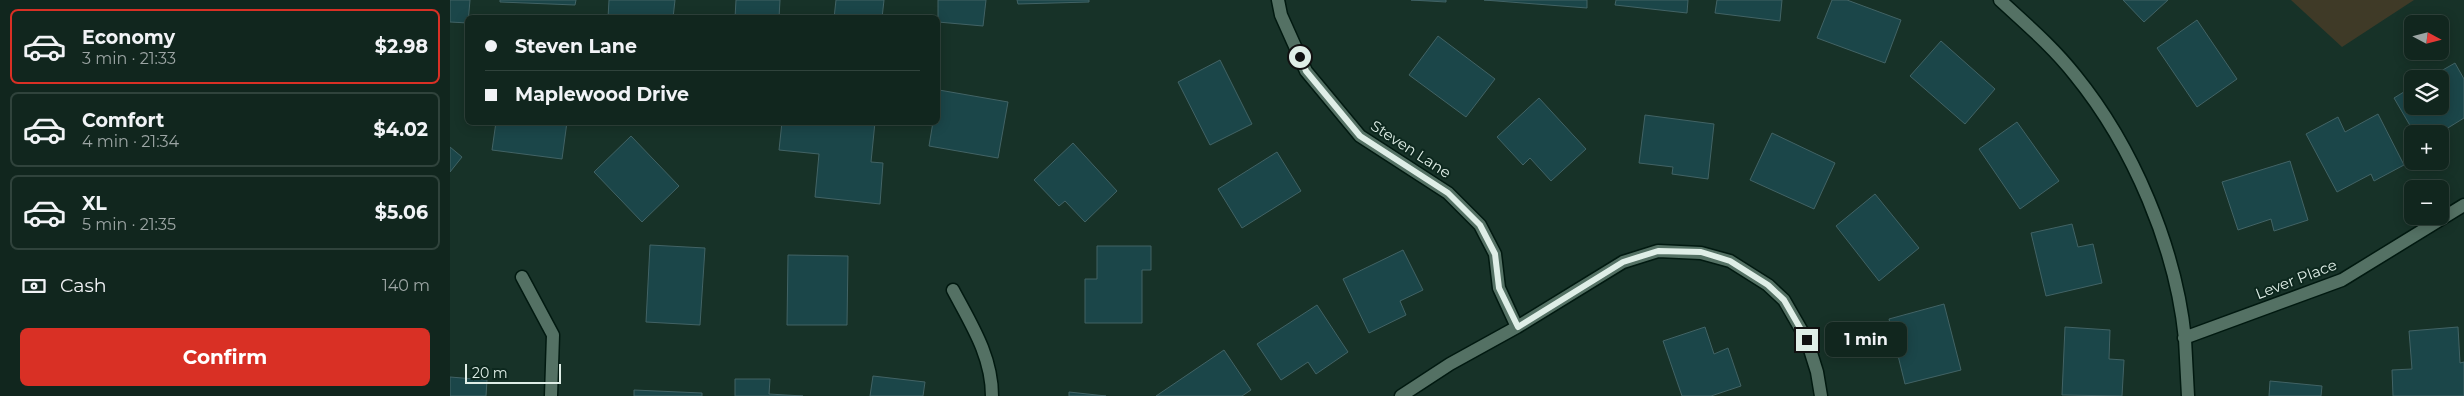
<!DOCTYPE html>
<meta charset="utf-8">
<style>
:root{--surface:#11261e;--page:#1e322b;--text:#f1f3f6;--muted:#9ca5a4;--line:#30433c;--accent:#d93025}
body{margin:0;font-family:Montserrat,sans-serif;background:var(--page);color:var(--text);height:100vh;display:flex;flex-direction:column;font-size:19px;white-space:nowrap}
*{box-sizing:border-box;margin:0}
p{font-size:16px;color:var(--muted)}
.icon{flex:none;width:28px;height:28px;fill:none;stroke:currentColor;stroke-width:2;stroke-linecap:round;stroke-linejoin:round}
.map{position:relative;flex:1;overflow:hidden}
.panel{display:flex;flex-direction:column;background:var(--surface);width:450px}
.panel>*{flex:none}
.hud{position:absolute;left:15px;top:15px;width:475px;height:110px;border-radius:8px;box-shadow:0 2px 12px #0003,0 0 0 1px var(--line);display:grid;align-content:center;height:110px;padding:0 20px;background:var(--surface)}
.needle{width:32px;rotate:97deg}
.fabs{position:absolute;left:1954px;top:15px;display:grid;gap:10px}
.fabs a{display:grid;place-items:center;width:45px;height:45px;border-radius:8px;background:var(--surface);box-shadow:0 2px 12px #0003,0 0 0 1px var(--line);font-size:25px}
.scale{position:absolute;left:15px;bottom:12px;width:96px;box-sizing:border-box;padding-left:5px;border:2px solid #dfeee7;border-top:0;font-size:14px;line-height:18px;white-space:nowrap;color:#dfeee7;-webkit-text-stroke:4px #0d281e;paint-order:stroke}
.end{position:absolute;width:22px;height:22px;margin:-11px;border:6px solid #dfeee7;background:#111;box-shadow:0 0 0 2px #111}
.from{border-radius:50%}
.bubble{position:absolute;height:35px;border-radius:8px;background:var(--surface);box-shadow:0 2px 12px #0003,0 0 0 1px var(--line);font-size:16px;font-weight:700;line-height:35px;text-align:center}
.hud b{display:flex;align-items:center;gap:18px;height:48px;font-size:19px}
.hud b+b{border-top:1px solid var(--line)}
.hud i{width:12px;height:12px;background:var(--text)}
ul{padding:9px 0 0;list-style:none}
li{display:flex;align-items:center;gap:15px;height:75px;margin:0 10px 8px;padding:0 10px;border:2px solid var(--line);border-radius:8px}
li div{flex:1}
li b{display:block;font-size:19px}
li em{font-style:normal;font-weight:700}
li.on{border-color:var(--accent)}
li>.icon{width:45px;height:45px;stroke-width:1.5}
.pay{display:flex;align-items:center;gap:12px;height:55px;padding:0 20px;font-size:19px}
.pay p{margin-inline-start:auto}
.cta{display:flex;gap:10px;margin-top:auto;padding:10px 20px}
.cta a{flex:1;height:58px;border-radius:8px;background:var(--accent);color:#fff;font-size:20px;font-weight:700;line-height:58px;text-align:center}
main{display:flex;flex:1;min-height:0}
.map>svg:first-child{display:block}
</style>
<main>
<section class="panel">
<ul>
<li class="on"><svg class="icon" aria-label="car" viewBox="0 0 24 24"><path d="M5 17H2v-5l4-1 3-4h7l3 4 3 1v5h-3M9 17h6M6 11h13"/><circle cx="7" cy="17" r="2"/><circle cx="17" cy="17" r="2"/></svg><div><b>Economy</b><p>3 min · 21:33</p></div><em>$2.98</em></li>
<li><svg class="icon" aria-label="car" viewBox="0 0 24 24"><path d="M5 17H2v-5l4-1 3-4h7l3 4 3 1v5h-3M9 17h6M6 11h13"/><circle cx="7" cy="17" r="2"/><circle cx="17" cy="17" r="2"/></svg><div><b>Comfort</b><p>4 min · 21:34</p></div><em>$4.02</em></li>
<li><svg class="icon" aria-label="car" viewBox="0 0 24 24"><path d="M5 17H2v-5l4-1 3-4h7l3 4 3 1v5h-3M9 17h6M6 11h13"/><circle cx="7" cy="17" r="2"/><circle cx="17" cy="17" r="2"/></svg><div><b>XL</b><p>5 min · 21:35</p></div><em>$5.06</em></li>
</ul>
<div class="pay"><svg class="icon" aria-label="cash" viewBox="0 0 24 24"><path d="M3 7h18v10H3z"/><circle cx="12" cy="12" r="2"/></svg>Cash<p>140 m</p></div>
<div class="cta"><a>Confirm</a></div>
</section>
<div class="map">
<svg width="2014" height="396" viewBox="0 0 2014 396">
<rect width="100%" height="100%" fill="#173228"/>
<!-- green -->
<path fill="#3f3a27" d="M1841,0H1964L1892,47Z"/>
<!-- building -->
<path fill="#1b4649" stroke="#426365" d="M0,0H20L18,23L0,22Z
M50,0H126L125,5L50,2Z
M159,0H225L223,18H158Z
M286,0H330L329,18H285Z
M386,0H434L432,18H384Z
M488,0H536L533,26L488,22Z
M567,0H639V2L568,4Z
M961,0H996V2Z
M1034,0H1137V8Z
M1166,0H1238L1237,13L1165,5Z
M1267,0H1332L1330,21L1265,13Z
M1382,0H1397L1451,20L1435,63L1367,38Z
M1673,0H1718L1694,22Z
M1747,20L1787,79L1747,107L1707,48Z
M988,36L1045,79L1016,117L959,75Z
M1491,41L1545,89L1515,124L1460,76Z
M770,60L802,124L760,145L728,82Z
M2005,63L2014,79V118L1988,134H1965L1944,98L1962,87V106H1990V79H1977Z
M489,90L558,102L548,158L479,146L483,122H488Z
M1089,98L1136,149L1101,181L1080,158L1073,165L1047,137Z
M1928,114L1954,165L1924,181L1921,174L1887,192L1856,134L1888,117L1895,132Z
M1195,115L1264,124L1258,179L1222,174L1223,167L1189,163Z
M46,122H117L112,159L42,150Z
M332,122H425L421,162L433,163L430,204L365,197L369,154L329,150Z
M1567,122L1609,181L1570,209L1529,149Z
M1322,133L1385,163L1364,209L1300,180Z
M181,136L229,186L192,222L144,172Z
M623,143L667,191L635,222L615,201L609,206L584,180Z
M0,147L12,157L0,172Z
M827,152L851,191L792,228L768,189Z
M1840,161L1858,220L1824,231L1821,219L1788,230L1772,182Z
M1425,194L1469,248L1429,281L1386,226Z
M1622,224L1628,247L1643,244L1652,283L1596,296L1581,233Z
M200,245L255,248L250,325L196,322Z
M647,246H701V270H692V323H635V279H647Z
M953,250L973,290L950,301L956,315L919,333L893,279Z
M338,255L398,256L397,325H337Z
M1494,304L1511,370L1455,384L1439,319Z
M867,305L898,352L866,374L858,362L831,380L807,344Z
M1255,327L1264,354L1278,348L1291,386L1261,396H1232L1213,341Z
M1615,327L1660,330L1659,359L1674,360L1672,396L1612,395Z
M2008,327L2010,363L2014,362V396H1943L1942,370L1962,369L1959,331Z
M774,350L801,390L792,396H706Z
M423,376L475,382L473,396H420Z
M0,377L37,380L36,396H0Z
M285,379H320L319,394L353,396H285Z
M1820,381L1872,386L1871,396H1819Z
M184,390L252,393V396H184Z
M619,392L656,396H619Z"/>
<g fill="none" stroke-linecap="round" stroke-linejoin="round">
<defs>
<path id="minor" d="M828,0L831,15L856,71L910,136L998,193L1030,225L1045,254L1049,288L1067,327
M1550,0C1576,24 1603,47 1625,75C1683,146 1726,248 1735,339C1736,358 1737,377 1738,396
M72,277L103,335L101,396
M503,290C521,324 542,356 542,396
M1734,338L1892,280L2014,205
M951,396L1000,364L1067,327L1173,262L1208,251L1251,253L1280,261L1318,285L1334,300L1357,340L1367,372L1371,396"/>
</defs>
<!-- minor casing -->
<use href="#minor" stroke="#011910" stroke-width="15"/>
<!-- minor -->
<use href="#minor" stroke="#547164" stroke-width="12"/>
</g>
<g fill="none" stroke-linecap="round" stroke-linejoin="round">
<!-- route -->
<path stroke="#dfeee7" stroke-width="6" d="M850,57L856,71L910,136L998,193L1030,225L1045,254L1049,288L1068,327L1173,262L1208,251L1251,252L1280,261L1318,285L1334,300L1357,340"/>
</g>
<g text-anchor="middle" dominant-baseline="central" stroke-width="4" stroke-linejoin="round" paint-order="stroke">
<!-- street labels -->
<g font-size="15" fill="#dfeee7" stroke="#0d281e">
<text transform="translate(961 149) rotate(33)">Steven Lane</text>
<text transform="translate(1846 279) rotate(-21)">Lever Place</text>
</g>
</g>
</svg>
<div class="fabs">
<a><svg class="needle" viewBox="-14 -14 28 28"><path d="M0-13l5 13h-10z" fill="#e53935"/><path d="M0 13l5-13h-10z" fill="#9ca5a4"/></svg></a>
<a><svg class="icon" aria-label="layers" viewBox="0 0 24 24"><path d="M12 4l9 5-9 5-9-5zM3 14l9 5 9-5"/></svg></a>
<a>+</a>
<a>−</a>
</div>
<div class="scale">20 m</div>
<i class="end from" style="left:850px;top:57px"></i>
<i class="end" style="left:1357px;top:340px"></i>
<div class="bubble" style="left:1375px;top:322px;width:82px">1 min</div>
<div class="hud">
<b><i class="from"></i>Steven Lane</b>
<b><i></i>Maplewood Drive</b>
</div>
</div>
</main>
